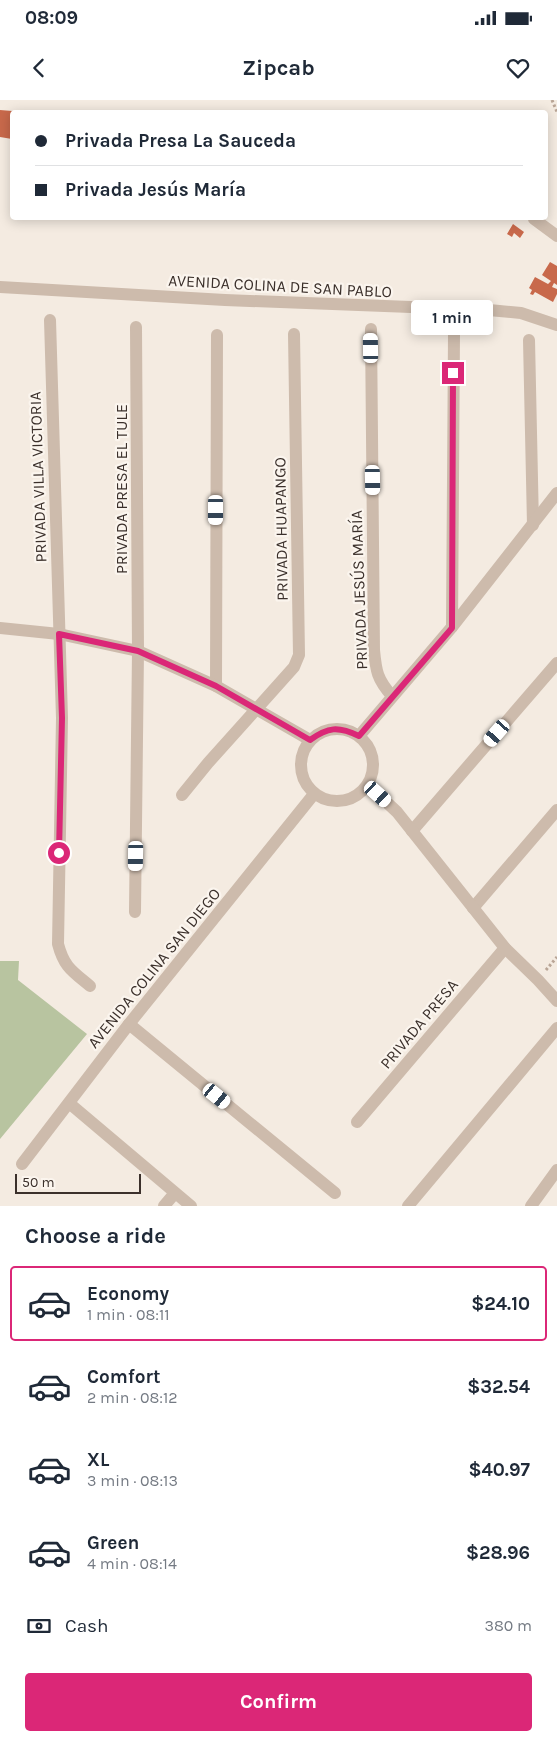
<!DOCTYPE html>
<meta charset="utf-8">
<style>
:root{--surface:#fff;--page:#f2f2f3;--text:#1f2937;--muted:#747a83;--line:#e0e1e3;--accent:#db2777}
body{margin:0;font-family:Karla,sans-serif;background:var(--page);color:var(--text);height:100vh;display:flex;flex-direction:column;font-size:19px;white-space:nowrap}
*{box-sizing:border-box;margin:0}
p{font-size:16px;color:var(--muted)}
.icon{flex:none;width:28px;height:28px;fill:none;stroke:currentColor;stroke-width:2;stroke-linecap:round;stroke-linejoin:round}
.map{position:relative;height:1106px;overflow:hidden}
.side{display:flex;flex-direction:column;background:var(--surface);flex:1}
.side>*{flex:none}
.top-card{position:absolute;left:10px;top:10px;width:538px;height:110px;border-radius:5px;box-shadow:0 2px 12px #0003;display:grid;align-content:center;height:110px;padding:0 25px;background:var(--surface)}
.scale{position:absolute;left:15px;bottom:12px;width:126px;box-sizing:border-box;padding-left:5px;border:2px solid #3b302b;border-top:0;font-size:14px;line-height:18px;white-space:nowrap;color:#3b302b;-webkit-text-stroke:4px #fbf5ee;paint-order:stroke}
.end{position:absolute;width:22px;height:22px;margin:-11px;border:6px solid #db2777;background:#fff;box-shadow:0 0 0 2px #fff}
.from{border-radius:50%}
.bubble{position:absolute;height:35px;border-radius:5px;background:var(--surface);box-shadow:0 2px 12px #0003;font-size:16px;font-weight:700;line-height:35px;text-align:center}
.car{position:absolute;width:15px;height:30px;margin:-15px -8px;border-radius:6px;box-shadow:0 0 4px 1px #0007;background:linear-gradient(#fff 24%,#345 0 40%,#fff 0 76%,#345 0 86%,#fff 0)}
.top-card b{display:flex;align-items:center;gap:18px;height:48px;font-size:19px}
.top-card b+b{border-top:1px solid var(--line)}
.top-card i{width:12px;height:12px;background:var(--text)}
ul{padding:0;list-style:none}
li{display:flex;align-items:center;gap:15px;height:75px;margin:0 10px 8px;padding:0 15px;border:2px solid transparent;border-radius:5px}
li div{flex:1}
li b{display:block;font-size:19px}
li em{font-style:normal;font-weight:700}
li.current{border-color:var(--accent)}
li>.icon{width:45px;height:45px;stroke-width:1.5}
h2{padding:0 25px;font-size:22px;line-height:60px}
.pay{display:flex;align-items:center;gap:12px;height:55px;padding:0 25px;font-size:19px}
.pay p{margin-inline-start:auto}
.cta{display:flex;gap:10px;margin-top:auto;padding:10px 25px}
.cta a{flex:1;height:58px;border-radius:5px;background:var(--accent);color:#fff;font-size:20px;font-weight:700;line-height:58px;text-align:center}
.status{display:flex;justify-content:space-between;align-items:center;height:35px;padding:0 25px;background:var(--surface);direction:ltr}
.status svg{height:14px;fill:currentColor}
header{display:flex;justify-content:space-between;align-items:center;height:65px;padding:0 25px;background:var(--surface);font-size:22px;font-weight:700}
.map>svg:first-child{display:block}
</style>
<div class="status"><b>08:09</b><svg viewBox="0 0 49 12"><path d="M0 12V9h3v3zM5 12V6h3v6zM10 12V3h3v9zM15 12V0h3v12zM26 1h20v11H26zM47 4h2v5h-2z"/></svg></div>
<header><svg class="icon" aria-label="back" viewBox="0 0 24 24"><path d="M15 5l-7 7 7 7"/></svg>Zipcab<svg class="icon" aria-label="heart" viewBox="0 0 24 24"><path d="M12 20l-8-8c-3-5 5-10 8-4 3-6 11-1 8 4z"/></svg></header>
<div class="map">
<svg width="557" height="1106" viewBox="0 0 557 1106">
<rect width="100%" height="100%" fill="#f4ebe1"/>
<!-- green -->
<path fill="#b8c4a0" d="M0,861H19L18,880L87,934L0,1039Z"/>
<!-- building -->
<path fill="#c8694b" d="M0,10L12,11V39L0,37Z
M513,124L524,132L520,138L514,133L512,137L507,134Z
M550,162L557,166V185L554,183L552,187L557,189V194L553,202L535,192L533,195L530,194L532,190L529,188L535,177L548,184L551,181L542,175Z"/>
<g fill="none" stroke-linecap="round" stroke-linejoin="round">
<!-- path -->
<path stroke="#b9a596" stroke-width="3" stroke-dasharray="2.5 2.5" stroke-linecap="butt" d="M552,0L557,12
M546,870L557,857"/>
<!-- minor -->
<path stroke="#cdbbac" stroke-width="12" d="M534,119L557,136
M50,220L62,618L58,844C64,867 72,871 90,886
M371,229L374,550C376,571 377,579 392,596
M529,240L533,425
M452,527L454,234
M216,586L217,235
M182,695L208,663L294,567L299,555L294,234
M412,731L557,563
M473,808L557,710
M135,812L138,551L136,227
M129,924L335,1093
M69,1003L191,1106
M357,1022L505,848
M164,1106L175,1093
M408,1106L557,928
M531,1106L557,1070"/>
<!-- tertiary -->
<path stroke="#cdbbac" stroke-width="12" d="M0,187L225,200L489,210L521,213L557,225
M0,528L59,534L138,551L216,586L310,640
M301 665a36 36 0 1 1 72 0a36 36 0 1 1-72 0Z
M359,636L452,527L557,393
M368,685L397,712L505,848L538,880L557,901
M22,1064L129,924L314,694"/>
</g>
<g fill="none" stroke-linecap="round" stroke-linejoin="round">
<!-- route -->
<path stroke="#db2777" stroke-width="6" d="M59,753L62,618L59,534L138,551L216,586L310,640C328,627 338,626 359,636L452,528L453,273"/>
</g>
<g text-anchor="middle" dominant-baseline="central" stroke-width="4.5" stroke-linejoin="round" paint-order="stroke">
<!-- street labels -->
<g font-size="16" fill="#3b302b" stroke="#fbf5ee">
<text transform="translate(280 186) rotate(3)">AVENIDA COLINA DE SAN PABLO</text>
<text transform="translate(38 377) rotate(-92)">PRIVADA VILLA VICTORIA</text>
<text transform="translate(121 389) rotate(-90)">PRIVADA PRESA EL TULE</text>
<text transform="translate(281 429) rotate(-91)">PRIVADA HUAPANGO</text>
<text transform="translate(359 490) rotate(-92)">PRIVADA JESÚS MARÍA</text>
<text transform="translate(154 868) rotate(-51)">AVENIDA COLINA SAN DIEGO</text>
<text transform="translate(419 924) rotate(-50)">PRIVADA PRESA</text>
</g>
</g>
</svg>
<div class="scale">50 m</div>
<i class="end from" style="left:59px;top:753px"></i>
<i class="end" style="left:453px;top:273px"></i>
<div class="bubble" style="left:411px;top:200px;width:82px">1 min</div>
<i class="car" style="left:371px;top:248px;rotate:359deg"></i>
<i class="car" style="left:373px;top:380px;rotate:179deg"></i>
<i class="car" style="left:216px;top:410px;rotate:180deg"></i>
<i class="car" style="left:497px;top:633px;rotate:221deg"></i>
<i class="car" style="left:378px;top:694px;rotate:132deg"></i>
<i class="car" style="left:136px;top:756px;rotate:181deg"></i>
<i class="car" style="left:217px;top:996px;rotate:129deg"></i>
<div class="top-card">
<b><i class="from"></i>Privada Presa La Sauceda</b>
<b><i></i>Privada Jesús María</b>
</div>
</div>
<section class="side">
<h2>Choose a ride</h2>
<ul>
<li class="current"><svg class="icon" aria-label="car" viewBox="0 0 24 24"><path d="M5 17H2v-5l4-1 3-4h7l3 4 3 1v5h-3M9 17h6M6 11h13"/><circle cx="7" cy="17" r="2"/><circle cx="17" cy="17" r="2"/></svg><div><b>Economy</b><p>1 min · 08:11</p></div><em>$24.10</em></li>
<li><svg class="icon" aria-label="car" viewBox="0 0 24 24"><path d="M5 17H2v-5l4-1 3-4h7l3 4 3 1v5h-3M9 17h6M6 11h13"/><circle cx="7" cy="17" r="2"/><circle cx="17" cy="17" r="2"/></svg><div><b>Comfort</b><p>2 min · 08:12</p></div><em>$32.54</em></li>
<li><svg class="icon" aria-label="car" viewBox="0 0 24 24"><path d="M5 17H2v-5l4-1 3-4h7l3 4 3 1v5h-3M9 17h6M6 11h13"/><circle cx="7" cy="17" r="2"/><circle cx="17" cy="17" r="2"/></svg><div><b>XL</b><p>3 min · 08:13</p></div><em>$40.97</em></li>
<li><svg class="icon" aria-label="car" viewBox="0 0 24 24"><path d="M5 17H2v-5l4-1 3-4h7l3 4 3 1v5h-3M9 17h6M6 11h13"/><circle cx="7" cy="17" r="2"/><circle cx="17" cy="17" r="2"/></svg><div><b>Green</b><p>4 min · 08:14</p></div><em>$28.96</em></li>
</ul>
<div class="pay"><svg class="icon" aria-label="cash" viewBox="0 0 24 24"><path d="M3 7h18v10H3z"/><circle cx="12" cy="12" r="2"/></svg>Cash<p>380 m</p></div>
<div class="cta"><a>Confirm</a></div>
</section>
